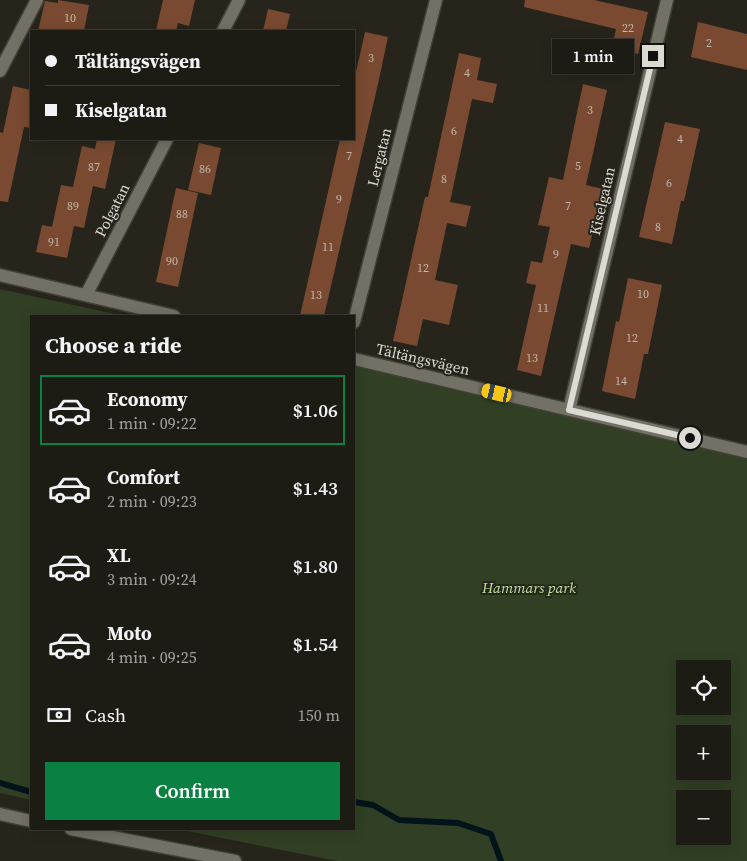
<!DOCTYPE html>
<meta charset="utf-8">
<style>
:root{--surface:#1d1c14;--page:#2a2922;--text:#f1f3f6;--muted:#a0a1a0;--line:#3b3a34;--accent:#0b8043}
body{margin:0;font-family:"Source Serif 4",serif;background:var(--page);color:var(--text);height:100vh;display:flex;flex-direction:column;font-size:19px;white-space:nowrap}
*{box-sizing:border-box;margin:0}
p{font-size:16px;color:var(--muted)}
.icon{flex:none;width:28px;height:28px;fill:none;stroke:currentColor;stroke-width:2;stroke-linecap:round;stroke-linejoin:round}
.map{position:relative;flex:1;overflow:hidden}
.details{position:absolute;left:30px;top:315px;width:325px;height:515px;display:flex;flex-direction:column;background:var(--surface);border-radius:0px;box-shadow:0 2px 12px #0003,0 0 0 1px var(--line)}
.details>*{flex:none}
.hud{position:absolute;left:30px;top:30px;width:325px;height:110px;border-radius:0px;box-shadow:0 2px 12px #0003,0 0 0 1px var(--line);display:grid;align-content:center;height:110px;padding:0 15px;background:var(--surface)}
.tools{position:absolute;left:676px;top:660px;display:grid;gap:10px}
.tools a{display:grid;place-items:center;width:55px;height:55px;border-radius:0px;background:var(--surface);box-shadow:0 2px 12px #0003,0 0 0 1px var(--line);font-size:25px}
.end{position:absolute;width:22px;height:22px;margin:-11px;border:6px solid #dbdad3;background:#111;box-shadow:0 0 0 2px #111}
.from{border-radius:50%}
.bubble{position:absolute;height:35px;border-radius:0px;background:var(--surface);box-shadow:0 2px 12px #0003,0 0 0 1px var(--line);font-size:16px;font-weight:600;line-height:35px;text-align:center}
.car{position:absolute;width:15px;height:30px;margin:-15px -8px;border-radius:6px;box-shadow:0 0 4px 1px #0007;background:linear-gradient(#f5c518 24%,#345 0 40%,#f5c518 0 76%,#345 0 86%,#f5c518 0)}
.hud b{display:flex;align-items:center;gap:18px;height:48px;font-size:19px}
.hud b+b{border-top:1px solid var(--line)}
.hud i{width:12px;height:12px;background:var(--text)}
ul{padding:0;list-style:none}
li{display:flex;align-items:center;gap:15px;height:70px;margin:0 10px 8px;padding:0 5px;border:2px solid transparent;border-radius:0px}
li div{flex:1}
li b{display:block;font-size:19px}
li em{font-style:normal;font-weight:600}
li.current{border-color:var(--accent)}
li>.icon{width:45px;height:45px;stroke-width:1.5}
h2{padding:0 15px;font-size:22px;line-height:60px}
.pay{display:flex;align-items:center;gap:12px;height:55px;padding:0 15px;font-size:19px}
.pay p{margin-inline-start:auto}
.cta{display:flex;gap:10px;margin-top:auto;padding:10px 15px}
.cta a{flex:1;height:58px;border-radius:0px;background:var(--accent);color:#fff;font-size:20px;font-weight:600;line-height:58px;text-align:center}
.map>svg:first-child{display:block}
</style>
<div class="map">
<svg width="747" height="861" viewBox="0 0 747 861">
<rect width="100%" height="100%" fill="#27251b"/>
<!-- green -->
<path fill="#314024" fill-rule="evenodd" d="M0,289L124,316H31V800L0,793Z
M354,364L747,458V861H337L177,829H354ZM685,669H722V706H685ZM685,734H722V771H685ZM685,799H722V836H685Z"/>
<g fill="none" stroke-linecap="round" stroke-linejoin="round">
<!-- stream -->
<path stroke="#011419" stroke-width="6" d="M0,783L31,792
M354,802L373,805L399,820L458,823L491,834L501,861"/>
</g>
<!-- building -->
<path fill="#794a31" d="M58,0L89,5L84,31H38L45,1L58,3Z
M163,0H195L189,26L178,23L176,31H156Z
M525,0H594L648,12L638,54L612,48L616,29L524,7Z
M268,9L290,14L286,31H263Z
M698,22L747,34V70L691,57Z
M365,32L388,37L378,84L324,316H300L340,139H354V81Z
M459,53L481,58L477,80L497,84L493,103L472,99L450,202L471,206L466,227L447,223L435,280L458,285L449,325L423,319L417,346L393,341L425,197H428Z
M583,84L607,90L586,185L603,189L589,248L571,244L541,376L517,370L536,285L526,283L531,261L542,263L550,227L538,225L549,177L563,180Z
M13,86L31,90V128L24,127L8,202L0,201V132L3,133Z
M665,122L700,129L684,201H681L672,244L639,237Z
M97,139H116L105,189L93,186L84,228L74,226L67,258L36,252L42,225L52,227L61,185L73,187L82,146L95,149Z
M199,143L221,148L211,195L188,190Z
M176,188L198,193L178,287L156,282Z
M628,278L662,285L648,354H644L635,399L602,391L616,321L619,322Z"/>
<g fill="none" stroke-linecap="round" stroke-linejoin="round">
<defs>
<path id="minor" d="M223,31L239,0
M0,71L37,0
M0,275L174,316
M86,295L167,139
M354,322L436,0
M354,359L747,452
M569,410L667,0
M0,814L31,821
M71,829L235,861"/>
</defs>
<!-- minor casing -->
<use href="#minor" stroke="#413f36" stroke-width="15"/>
<!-- minor -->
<use href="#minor" stroke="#737165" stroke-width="12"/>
</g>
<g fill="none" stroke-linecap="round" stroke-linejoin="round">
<!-- route -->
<path stroke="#dbdad3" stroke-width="6" d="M653,56L569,410L690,438"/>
</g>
<g text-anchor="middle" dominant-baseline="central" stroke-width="4" stroke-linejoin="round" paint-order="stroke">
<!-- number labels -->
<g font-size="12" fill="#c2b6aa">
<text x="70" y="18">10</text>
<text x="628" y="28">22</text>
<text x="709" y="43">2</text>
<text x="371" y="58">3</text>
<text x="467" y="73">4</text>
<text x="590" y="110">3</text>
<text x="454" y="131">6</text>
<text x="680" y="139">4</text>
<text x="349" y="156">7</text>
<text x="578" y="166">5</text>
<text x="94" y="167">87</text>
<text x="205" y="169">86</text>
<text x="444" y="179">8</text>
<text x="669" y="183">6</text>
<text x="339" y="199">9</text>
<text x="73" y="206">89</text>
<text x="568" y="206">7</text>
<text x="182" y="214">88</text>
<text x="658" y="227">8</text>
<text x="54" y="242">91</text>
<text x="328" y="247">11</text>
<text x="556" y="254">9</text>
<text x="172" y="261">90</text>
<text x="423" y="268">12</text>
<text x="643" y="294">10</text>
<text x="316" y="295">13</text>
<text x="543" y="308">11</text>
<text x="632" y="338">12</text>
<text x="532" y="358">13</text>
<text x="621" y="381">14</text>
</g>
<!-- street labels -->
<g font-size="15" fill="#dbdad3" stroke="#27251b">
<text transform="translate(379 157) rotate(-76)">Lergatan</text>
<text transform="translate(602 201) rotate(-77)">Kiselgatan</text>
<text transform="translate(112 210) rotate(-63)">Polgatan</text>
<text transform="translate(423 359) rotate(13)">Tältängsvägen</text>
</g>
<!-- park labels -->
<g font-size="15" font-style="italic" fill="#bbe59c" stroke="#27251b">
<text x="529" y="587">Hammars park</text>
</g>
</g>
</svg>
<div class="tools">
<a><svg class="icon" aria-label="locate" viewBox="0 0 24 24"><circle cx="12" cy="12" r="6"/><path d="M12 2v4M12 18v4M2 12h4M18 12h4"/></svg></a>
<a>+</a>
<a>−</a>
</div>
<i class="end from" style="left:690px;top:438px"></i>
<i class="end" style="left:653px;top:56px"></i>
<div class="bubble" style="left:552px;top:39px;width:82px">1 min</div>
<i class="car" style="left:497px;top:393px;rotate:283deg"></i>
<div class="hud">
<b><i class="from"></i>Tältängsvägen</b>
<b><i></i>Kiselgatan</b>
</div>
<section class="details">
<h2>Choose a ride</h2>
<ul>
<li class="current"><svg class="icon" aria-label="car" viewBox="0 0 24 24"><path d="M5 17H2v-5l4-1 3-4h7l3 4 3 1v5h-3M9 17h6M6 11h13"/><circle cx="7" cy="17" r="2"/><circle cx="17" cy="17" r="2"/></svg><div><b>Economy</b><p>1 min · 09:22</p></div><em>$1.06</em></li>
<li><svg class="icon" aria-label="car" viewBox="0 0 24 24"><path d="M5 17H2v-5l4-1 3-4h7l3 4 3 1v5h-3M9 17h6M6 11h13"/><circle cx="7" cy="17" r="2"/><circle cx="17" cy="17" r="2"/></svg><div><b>Comfort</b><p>2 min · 09:23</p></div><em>$1.43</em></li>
<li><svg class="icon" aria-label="car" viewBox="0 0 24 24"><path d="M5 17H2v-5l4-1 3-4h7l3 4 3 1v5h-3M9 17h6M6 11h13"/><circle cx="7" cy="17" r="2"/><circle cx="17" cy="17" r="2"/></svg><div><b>XL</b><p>3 min · 09:24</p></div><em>$1.80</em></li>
<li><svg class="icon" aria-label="car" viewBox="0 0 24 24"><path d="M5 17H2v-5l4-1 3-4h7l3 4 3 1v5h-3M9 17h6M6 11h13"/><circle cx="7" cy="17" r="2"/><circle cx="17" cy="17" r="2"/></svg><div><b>Moto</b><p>4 min · 09:25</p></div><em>$1.54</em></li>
</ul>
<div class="pay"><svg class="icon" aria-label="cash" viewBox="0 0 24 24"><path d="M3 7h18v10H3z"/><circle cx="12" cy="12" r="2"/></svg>Cash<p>150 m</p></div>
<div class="cta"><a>Confirm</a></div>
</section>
</div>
